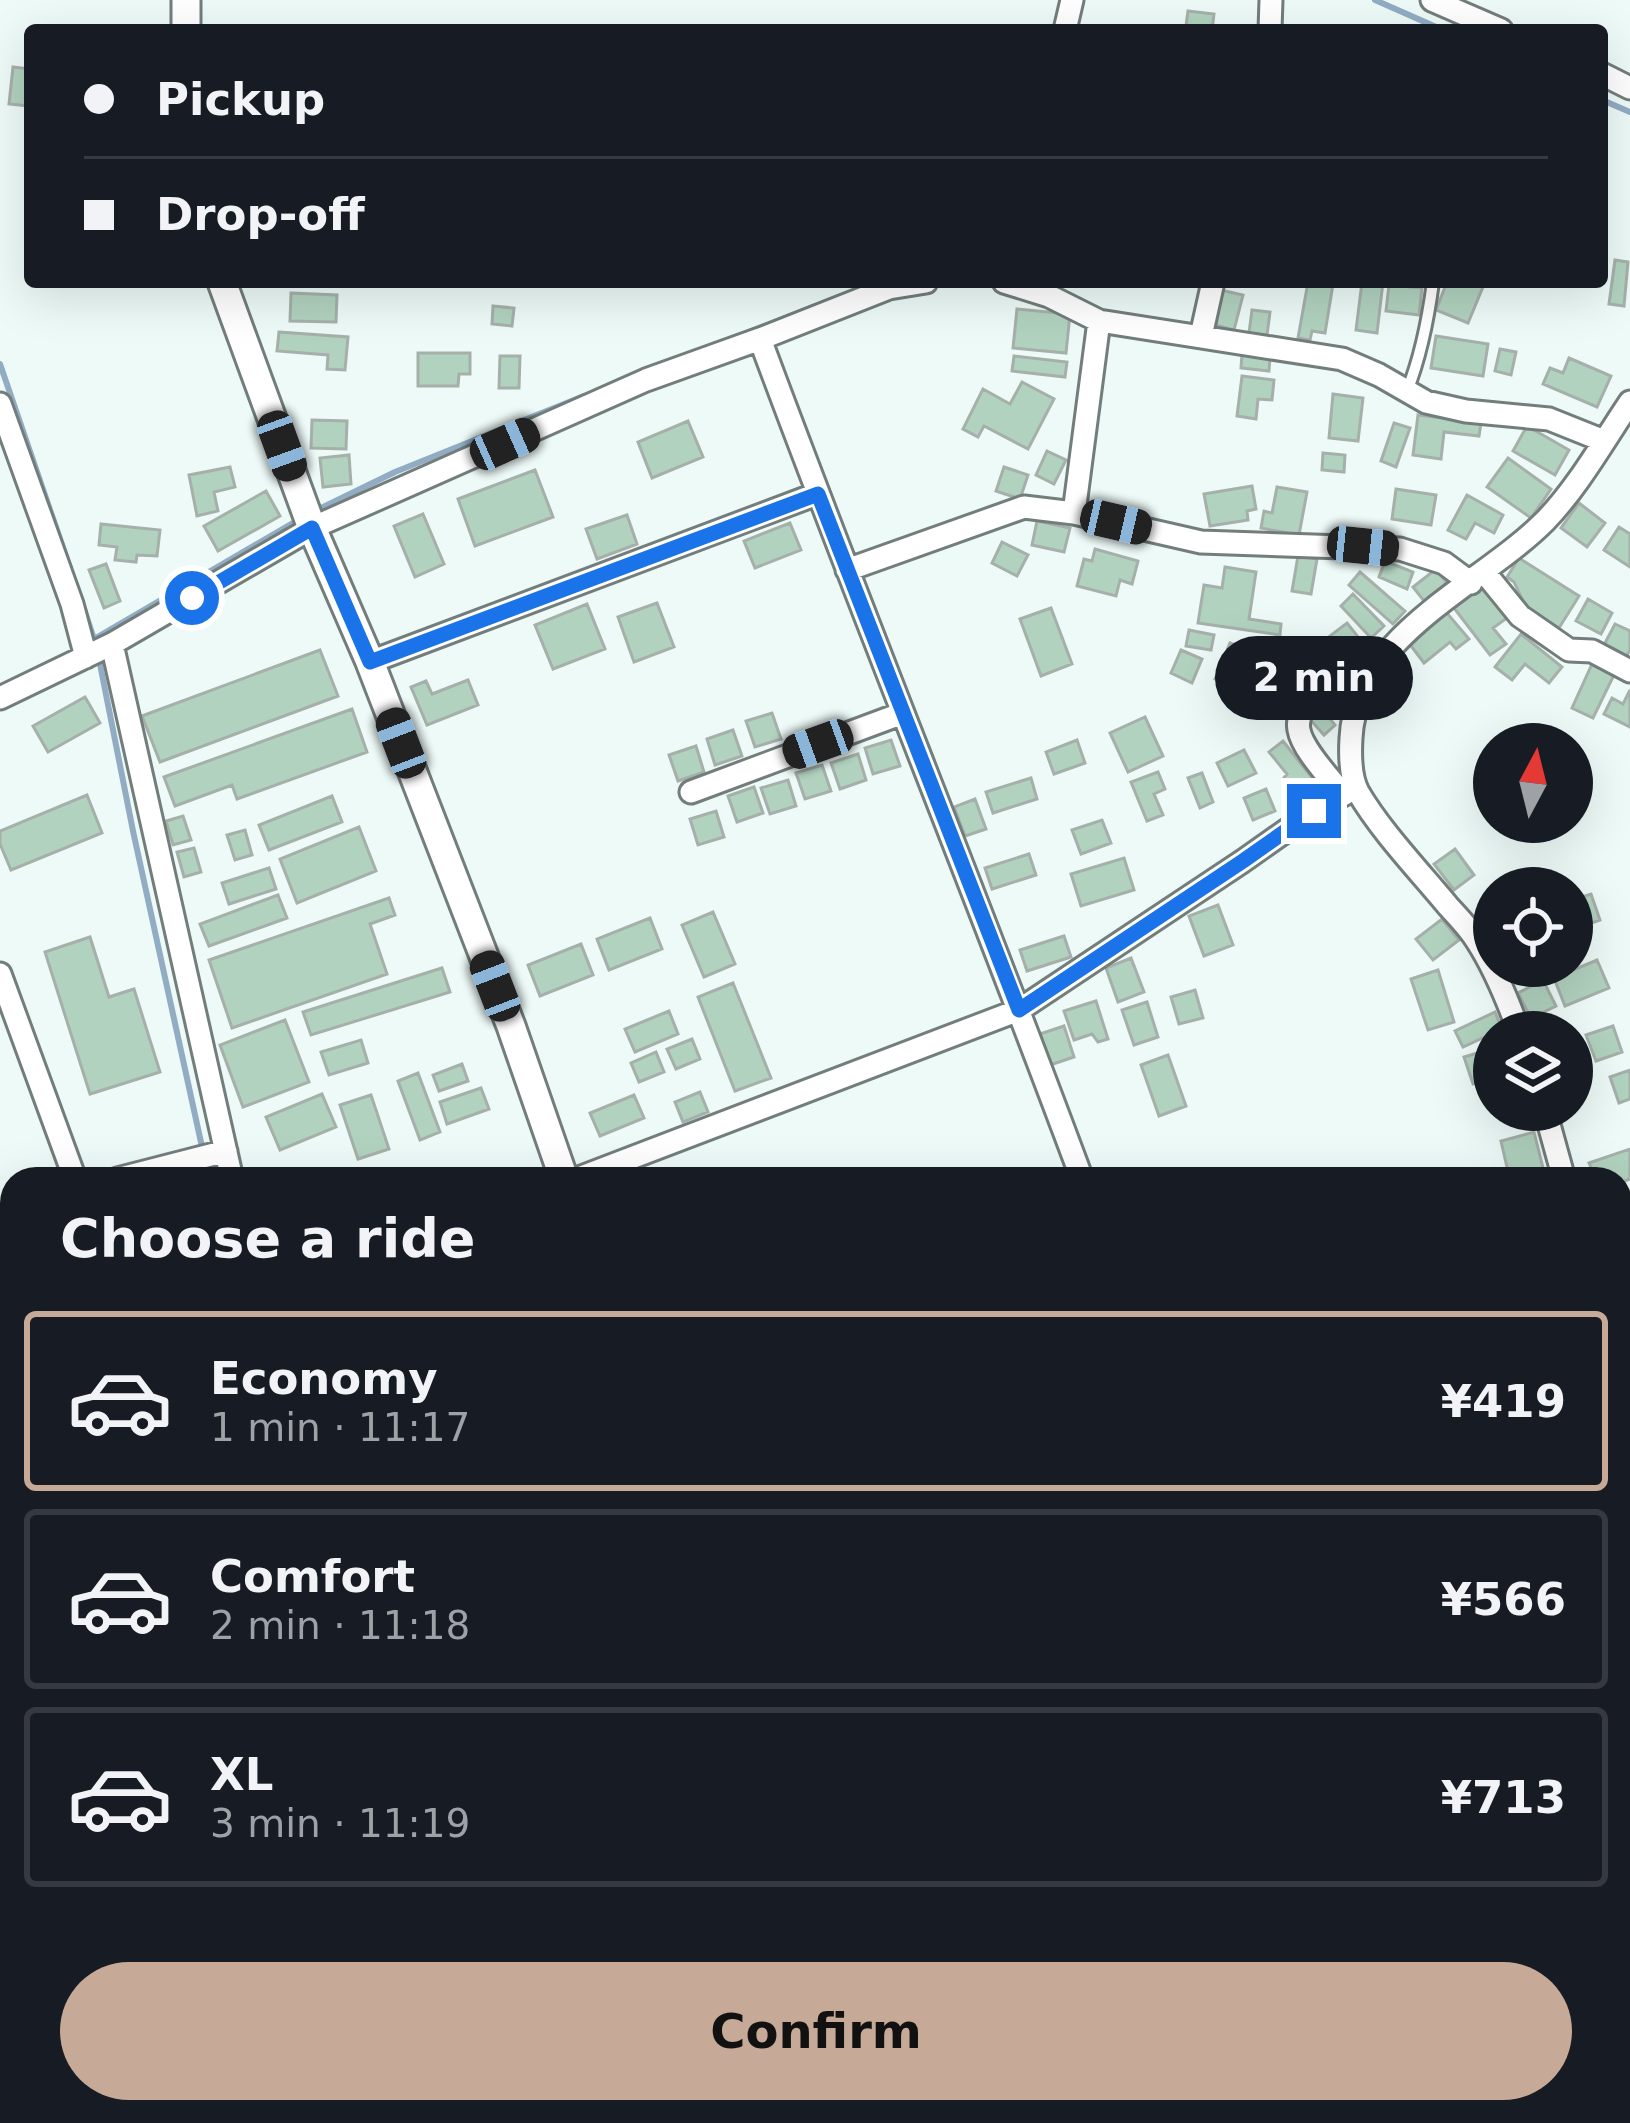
<!DOCTYPE html>
<meta charset="utf-8">
<style>
:root{--surface:#171b24;--page:#242831;--text:#f1f3f6;--muted:#9ea1a6;--line:#363941;--accent:#c7a997}
body{margin:0;font-family:"DejaVu Sans",sans-serif;background:var(--page);color:var(--text);height:100vh;display:flex;flex-direction:column;font-size:45px;white-space:nowrap}
*{box-sizing:border-box;margin:0}
p{font-size:39px;color:var(--muted)}
.icon{flex:none;width:66px;height:66px;fill:none;stroke:currentColor;stroke-width:2;stroke-linecap:round;stroke-linejoin:round}
.map{position:relative;flex:1;overflow:hidden}
.panel{position:absolute;left:0px;top:1167px;width:1632px;height:957px;display:flex;flex-direction:column;background:var(--surface);border-radius:36px 36px 0 0;box-shadow:0 12px 48px #0002}
.panel>*{flex:none}
.hud{position:absolute;left:24px;top:24px;width:1584px;height:264px;border-radius:12px;box-shadow:0 12px 48px #0002;display:grid;align-content:center;height:264px;padding:0 60px;background:var(--surface)}
.needle{width:78px;rotate:7deg}
.controls{position:absolute;left:1473px;top:723px;display:grid;gap:24px}
.controls a{display:grid;place-items:center;width:120px;height:120px;border-radius:50%;background:var(--surface);box-shadow:0 12px 48px #0002;font-size:60px}
.end{position:absolute;width:54px;height:54px;margin:-27px;border:15px solid #1a73e8;background:#fff;box-shadow:0 0 0 6px #fff}
.from{border-radius:50%}
.bubble{position:absolute;height:84px;border-radius:42px;background:var(--surface);box-shadow:0 12px 48px #0002;font-size:39px;font-weight:600;line-height:84px;text-align:center}
.car{position:absolute;width:36px;height:72px;margin:-36px -18px;border-radius:15px;box-shadow:0 0 9px 3px #0007;background:linear-gradient(#222 24%,#8ab4d8 0 40%,#222 0 76%,#8ab4d8 0 86%,#222 0)}
.hud b{display:flex;align-items:center;gap:42px;height:114px;font-size:45px}
.hud b+b{border-top:3px solid var(--line)}
.hud i{width:30px;height:30px;background:var(--text)}
ul{padding:0;list-style:none}
li{display:flex;align-items:center;gap:36px;height:180px;margin:0 24px 18px;padding:0 36px;border:6px solid var(--line);border-radius:12px}
li div{flex:1}
li b{display:block;font-size:45px}
li em{font-style:normal;font-weight:600}
li.on{border-color:var(--accent)}
li>.icon{width:108px;height:108px;stroke-width:1.5}
h2{padding:0 60px;font-size:54px;line-height:144px}
.cta{display:flex;gap:24px;margin-top:auto;padding:24px 60px}
.cta a{flex:1;height:138px;border-radius:72px;background:var(--accent);color:#111;font-size:48px;font-weight:600;line-height:138px;text-align:center}
.map>svg:first-child{display:block}
</style>
<div class="map">
<svg width="1630" height="2123" viewBox="0 0 1630 2123">
<rect width="100%" height="100%" fill="#edfaf8"/>
<!-- water -->
<path fill="#91acc3" d="M0,1263L12,1294V1760L0,1720Z
M95,2112H313L321,2123H97Z"/>
<g fill="none" stroke-linecap="round" stroke-linejoin="round">
<!-- stream -->
<path stroke="#91acc3" stroke-width="6" d="M1375,0L1443,30
M1602,100L1630,112
M736,337L836,298
M0,364L70,568
M315,511L395,472L584,396
M84,609L95,642
M94,639L298,520
M98,654L133,831L209,1179"/>
<!-- river -->
<path stroke="#91acc3" stroke-width="36" d="M0,1753L12,1795"/>
</g>
<!-- building -->
<path fill="#b1d2bf" stroke="#a6b0aa" stroke-width="3" d="M1188,11L1214,14L1212,30L1186,26Z
M13,67L30,69L29,106L9,104Z
M1615,260L1628,262L1624,306L1609,304Z
M1308,282L1333,284L1325,333L1312,331L1310,340L1298,338Z
M1362,282H1383L1377,333L1356,330Z
M1447,282H1485L1468,323L1436,310Z
M1389,285L1422,288L1419,315L1386,311Z
M1221,290L1243,295L1234,330L1212,324Z
M291,293L337,295L336,322L290,321Z
M493,306L514,308L512,326L492,324Z
M1017,309L1070,314L1066,353L1013,348Z
M1252,310L1270,312L1267,335L1249,333Z
M279,332L348,337L345,370L327,369L328,355L277,351Z
M1436,336L1488,344L1483,376L1431,368Z
M1500,349L1516,352L1511,375L1495,371Z
M418,353H470V374H459L458,386H418Z
M1242,354L1270,357L1269,371L1241,368Z
M500,356H520L519,388H499Z
M1014,356L1067,362L1065,377L1012,371Z
M1569,358L1611,376L1597,407L1543,384L1550,368L1563,373Z
M1242,376L1274,380L1272,400L1258,399L1256,419L1237,416Z
M1022,382L1054,399L1028,449L984,426L978,437L963,429L983,389L1010,404Z
M1333,394L1363,398L1358,441L1329,438Z
M1418,415L1481,423L1479,436L1444,432L1441,459L1413,455Z
M312,420L347,421L346,449L311,448Z
M688,421L703,457L652,478L638,442Z
M1394,423L1410,428L1396,467L1381,461Z
M1527,426L1569,450L1555,475L1513,451Z
M1047,451L1066,460L1054,484L1036,475Z
M1323,453L1345,455L1344,472L1322,470Z
M349,455L351,484L323,487L320,458Z
M1508,458L1551,489L1531,518L1487,487Z
M230,467L235,487L214,492L218,511L197,516L189,475Z
M1004,467L1028,475L1020,499L996,491Z
M535,470L553,517L475,546L458,499Z
M1252,486L1256,509L1247,511L1248,520L1210,526L1204,494Z
M1277,487L1307,492L1299,535L1261,528L1264,511L1272,513Z
M1396,489L1436,495L1431,525L1392,519Z
M266,491L280,516L218,551L204,526Z
M1467,495L1503,515L1494,533L1475,523L1466,539L1448,530Z
M1579,503L1605,523L1587,547L1561,528Z
M423,514L444,564L415,577L394,526Z
M627,515L637,544L597,559L586,529Z
M1037,521L1070,528L1064,552L1032,545Z
M790,523L801,550L755,568L744,541Z
M101,524L160,530L157,556L137,555L136,562L115,560L117,547L99,545Z
M1619,527L1630,534V567L1604,550Z
M1002,542L1028,555L1017,576L992,563Z
M1095,549L1138,561L1132,584L1120,580L1116,596L1077,586L1084,559L1092,561Z
M1298,556L1317,559L1311,594L1292,591Z
M1519,558L1579,596L1559,628L1526,607L1514,582L1507,577Z
M1385,561L1413,572L1407,589L1379,577Z
M106,564L120,601L104,608L89,570Z
M1225,567L1256,572L1249,619L1281,624L1280,635L1198,623L1204,585L1222,588Z
M1436,569L1447,583L1424,601L1413,587Z
M1360,572L1405,611L1393,624L1349,585Z
M1483,586L1507,618L1493,628L1506,644L1490,655L1454,608Z
M1353,594L1384,626L1371,638L1341,606Z
M1588,599L1612,613L1601,634L1576,621Z
M657,603L674,647L634,662L618,617Z
M587,604L605,649L553,669L535,625Z
M1051,608L1072,664L1041,676L1020,619Z
M1446,612L1469,639L1456,649L1450,642L1424,663L1408,642Z
M1347,623L1366,647L1340,666L1322,642Z
M1615,624L1630,631V650L1626,657L1604,645Z
M1189,630L1214,635L1211,650L1186,646Z
M1521,634L1562,667L1549,683L1525,664L1512,680L1495,667Z
M1230,643L1292,668L1276,705L1215,679Z
M1310,645L1329,670L1314,682L1295,657Z
M320,650L338,696L160,762L142,716Z
M1181,650L1202,659L1192,683L1171,673Z
M1592,664L1614,675L1593,718L1572,708Z
M468,680L478,705L427,725L411,687L426,681L432,694Z
M1630,690V727L1604,714L1612,698L1623,704Z
M1335,692L1341,698L1333,705L1339,711L1330,719L1335,725L1324,735L1307,716Z
M85,697L100,723L48,752L33,726Z
M352,709L367,752L237,799L232,785L175,806L164,777Z
M772,713L781,739L755,747L746,721Z
M1145,717L1163,756L1128,772L1110,733Z
M733,730L742,756L715,765L707,739Z
M891,740L900,766L873,774L865,748Z
M1077,740L1085,763L1054,774L1046,752Z
M1283,741L1317,784L1298,799L1283,779L1287,774L1269,752Z
M696,746L704,772L678,781L669,755Z
M1244,750L1256,773L1228,786L1217,763Z
M858,754L866,780L840,789L831,763Z
M822,765L831,791L805,799L796,773Z
M1158,772L1165,789L1154,794L1163,815L1147,821L1131,782Z
M1202,773L1213,802L1200,808L1188,778Z
M1031,778L1037,799L993,813L986,792Z
M788,780L796,806L770,814L761,788Z
M754,787L763,813L737,822L728,796Z
M1266,789L1275,811L1253,820L1244,798Z
M87,795L102,833L11,870L0,844V831Z
M332,796L342,822L269,850L259,825Z
M975,799L986,829L965,836L954,807Z
M716,811L724,837L698,845L690,819Z
M183,816L191,840L173,845L166,821Z
M1102,820L1111,843L1081,854L1072,830Z
M359,827L376,871L297,903L280,859Z
M245,830L252,855L235,860L227,835Z
M194,848L201,872L184,877L177,852Z
M1455,849L1474,875L1454,890L1434,864Z
M1029,854L1036,875L992,889L985,868Z
M1124,858L1134,890L1081,906L1071,874Z
M269,868L276,889L229,904L222,883Z
M1591,894L1600,920L1574,929L1572,900Z
M278,895L287,918L209,946L200,924Z
M389,898L395,915L370,924L387,974L232,1028L209,960Z
M1218,905L1233,945L1204,956L1189,916Z
M713,912L735,964L704,977L682,925Z
M650,918L662,949L609,970L597,939Z
M1442,919L1459,940L1433,960L1416,939Z
M1064,936L1071,957L1027,971L1020,950Z
M90,937L109,997L134,989L160,1072L90,1094L45,952Z
M581,944L593,975L540,996L528,965Z
M1131,958L1144,992L1118,1002L1106,968Z
M1597,960L1609,988L1565,1006L1554,978Z
M442,968L450,992L311,1035L303,1012Z
M1438,970L1454,1022L1428,1030L1411,979Z
M1543,980L1556,1006L1531,1018L1518,993Z
M733,983L771,1078L735,1091L698,997Z
M1195,990L1203,1018L1179,1024L1171,997Z
M1096,1001L1108,1039L1098,1042L1092,1034L1074,1040L1064,1011Z
M1147,1002L1158,1037L1134,1045L1122,1010Z
M669,1011L678,1034L635,1052L625,1029Z
M1495,1012L1502,1029L1463,1047L1455,1031Z
M285,1020L309,1082L243,1107L220,1045Z
M1064,1026L1074,1057L1050,1065L1040,1034Z
M1613,1026L1622,1052L1596,1061L1586,1035Z
M692,1039L700,1059L676,1069L667,1049Z
M361,1040L368,1063L329,1075L321,1052Z
M1494,1048V1078L1473,1084L1464,1057Z
M656,1052L664,1072L639,1082L631,1063Z
M1168,1055L1186,1106L1159,1116L1141,1065Z
M462,1064L468,1081L439,1091L433,1075Z
M1630,1070V1099L1619,1103L1610,1077Z
M418,1073L440,1132L420,1140L398,1081Z
M481,1088L489,1109L447,1124L440,1102Z
M700,1092L708,1112L683,1122L675,1102Z
M322,1094L336,1127L280,1150L266,1117Z
M371,1095L389,1149L358,1159L340,1105Z
M634,1095L644,1118L600,1136L590,1113Z
M1534,1132L1543,1168L1509,1176L1501,1141Z
M1630,1149V1179L1620,1183V1179H1596L1589,1163Z
M1630,1248V1312L1623,1314L1620,1302V1249Z"/>
<g fill="none" stroke-linecap="round" stroke-linejoin="round">
<defs>
<path id="service" d="M1407,391C1421,356 1428,320 1433,282"/>
<path id="minor" d="M1432,0L1501,30
M1065,30L1072,0
M1270,30L1271,0
M1602,74L1630,88
M1004,282L1049,296L1099,321L1342,359L1379,375L1426,402L1466,411L1549,419L1604,441
M1201,336L1213,282
M760,339C864,620 978,898 1082,1179
M0,404L72,604L86,657
M1074,513L1099,321
M847,570L1024,507L1074,513L1201,542L1400,549L1444,563L1471,583
M1485,573L1520,616L1569,650L1592,651L1630,671
M112,644L232,1179
M370,662L817,494
M0,698L112,644L312,528L646,380L760,339L889,288L926,282
M691,792L903,713
M1343,795C1331,779 1302,749 1299,730C1292,695 1356,672 1381,658
M0,974L75,1179
M1519,1032C1508,1001 1495,969 1477,941C1469,928 1458,917 1448,906C1419,871 1380,830 1358,792C1350,777 1350,755 1351,738C1356,635 1480,586 1545,521C1578,487 1603,442 1630,402
M1545,1110L1564,1179
M117,1179L226,1151
M576,1179L1019,1010L1243,861L1314,811L1355,788
M1620,1388L1630,1414
M1620,1763L1630,1761
M415,2112L424,2123
M1444,2112L1448,2123
M614,2123L631,2112"/>
<path id="tertiary" d="M186,30V0
M222,282L312,528L370,662L511,1026L564,1179
M927,2112L931,2123"/>
</defs>
<!-- service casing -->
<use href="#service" stroke="#727d7c" stroke-width="16"/>
<!-- minor casing -->
<use href="#minor" stroke="#727d7c" stroke-width="27"/>
<!-- tertiary casing -->
<use href="#tertiary" stroke="#727d7c" stroke-width="33"/>
<!-- service -->
<use href="#service" stroke="#fff" stroke-width="10"/>
<!-- minor -->
<use href="#minor" stroke="#fff" stroke-width="21"/>
<!-- tertiary -->
<use href="#tertiary" stroke="#fff" stroke-width="27"/>
</g>
<g fill="none" stroke-linecap="round" stroke-linejoin="round">
<!-- route -->
<path stroke="#1a73e8" stroke-width="15" d="M192,598L312,528L370,662L818,494L1019,1010L1243,861L1314,811"/>
</g>
</svg>
<div class="controls">
<a><svg class="needle" viewBox="-14 -14 28 28"><path d="M0-13l5 13h-10z" fill="#e53935"/><path d="M0 13l5-13h-10z" fill="#9ea1a6"/></svg></a>
<a><svg class="icon" aria-label="locate" viewBox="0 0 24 24"><circle cx="12" cy="12" r="6"/><path d="M12 2v4M12 18v4M2 12h4M18 12h4"/></svg></a>
<a><svg class="icon" aria-label="layers" viewBox="0 0 24 24"><path d="M12 4l9 5-9 5-9-5zM3 14l9 5 9-5"/></svg></a>
</div>
<i class="end from" style="left:192px;top:598px"></i>
<i class="end" style="left:1314px;top:811px"></i>
<div class="bubble" style="left:1215px;top:636px;width:198px">2 min</div>
<i class="car" style="left:505px;top:444px;rotate:66deg"></i>
<i class="car" style="left:282px;top:446px;rotate:160deg"></i>
<i class="car" style="left:1116px;top:522px;rotate:103deg"></i>
<i class="car" style="left:1363px;top:546px;rotate:96deg"></i>
<i class="car" style="left:401px;top:743px;rotate:339deg"></i>
<i class="car" style="left:818px;top:744px;rotate:250deg"></i>
<i class="car" style="left:495px;top:986px;rotate:339deg"></i>
<div class="hud">
<b><i class="from"></i>Pickup</b>
<b><i></i>Drop-off</b>
</div>
<section class="panel">
<h2>Choose a ride</h2>
<ul>
<li class="on"><svg class="icon" aria-label="car" viewBox="0 0 24 24"><path d="M5 17H2v-5l4-1 3-4h7l3 4 3 1v5h-3M9 17h6M6 11h13"/><circle cx="7" cy="17" r="2"/><circle cx="17" cy="17" r="2"/></svg><div><b>Economy</b><p>1 min · 11:17</p></div><em>¥419</em></li>
<li><svg class="icon" aria-label="car" viewBox="0 0 24 24"><path d="M5 17H2v-5l4-1 3-4h7l3 4 3 1v5h-3M9 17h6M6 11h13"/><circle cx="7" cy="17" r="2"/><circle cx="17" cy="17" r="2"/></svg><div><b>Comfort</b><p>2 min · 11:18</p></div><em>¥566</em></li>
<li><svg class="icon" aria-label="car" viewBox="0 0 24 24"><path d="M5 17H2v-5l4-1 3-4h7l3 4 3 1v5h-3M9 17h6M6 11h13"/><circle cx="7" cy="17" r="2"/><circle cx="17" cy="17" r="2"/></svg><div><b>XL</b><p>3 min · 11:19</p></div><em>¥713</em></li>
</ul>
<div class="cta"><a>Confirm</a></div>
</section>
</div>
